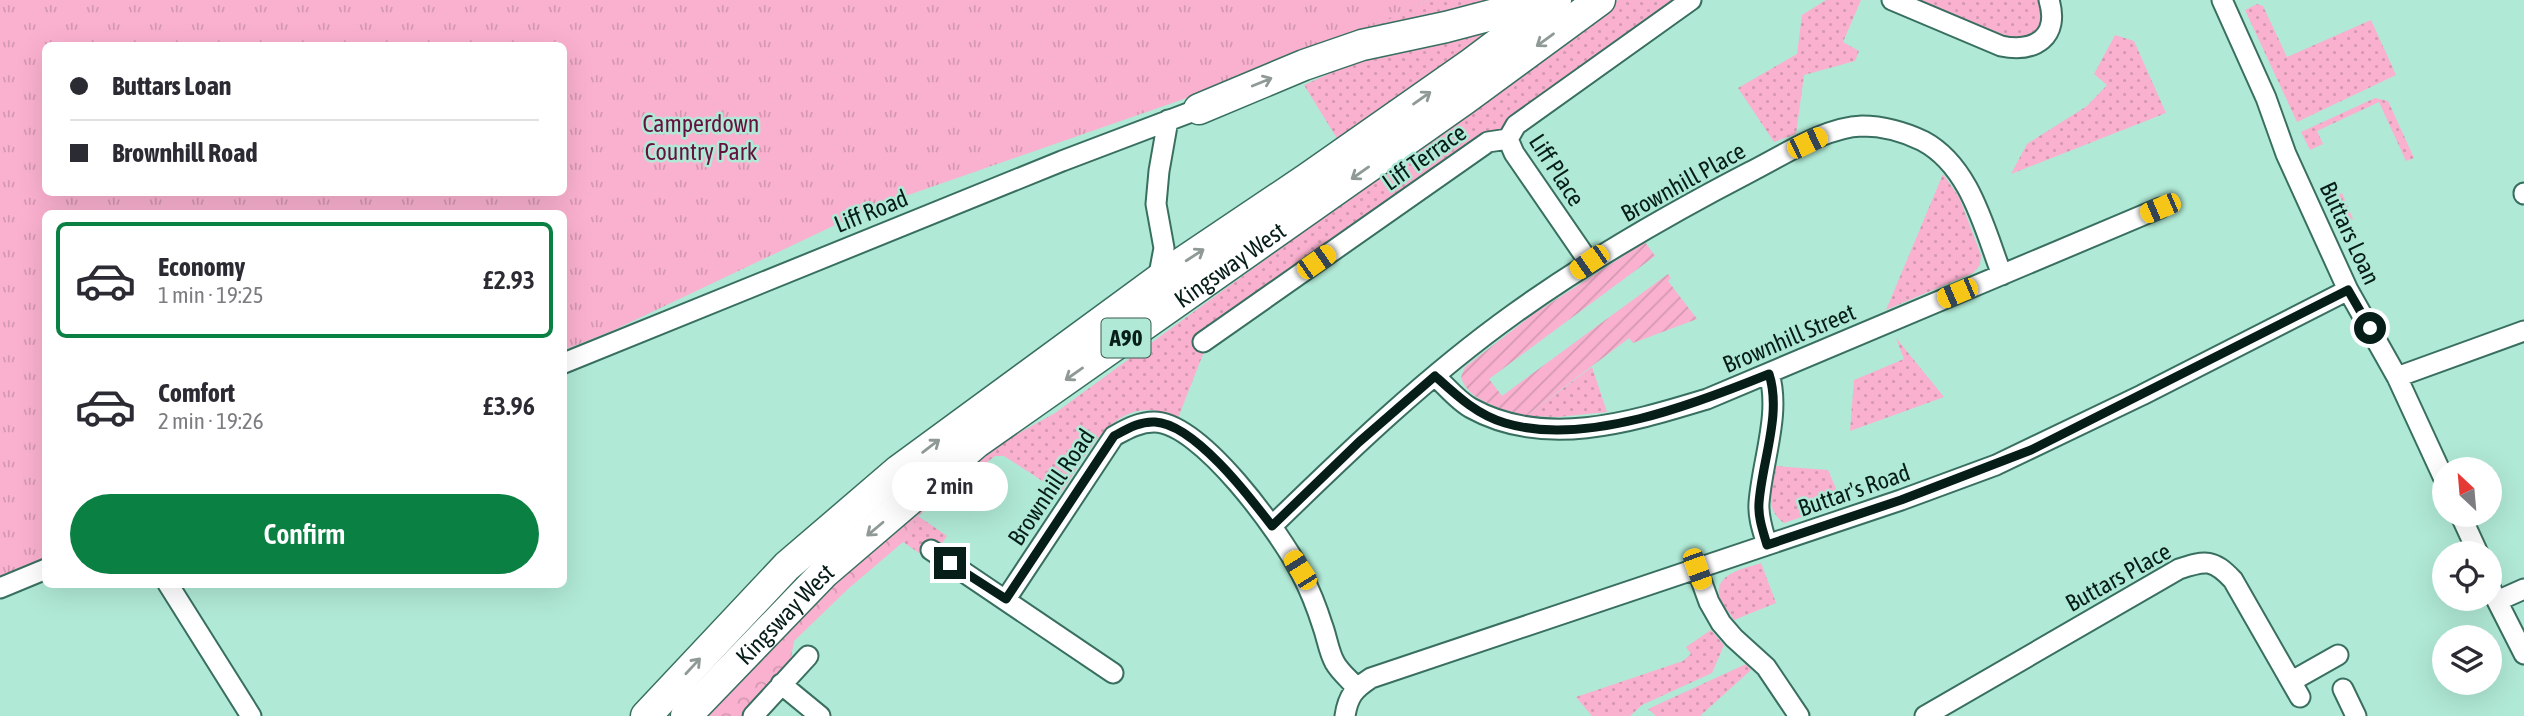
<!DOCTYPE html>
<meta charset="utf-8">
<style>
:root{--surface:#fff;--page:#f2f2f3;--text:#2b2b33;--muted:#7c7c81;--line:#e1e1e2;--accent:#0b8043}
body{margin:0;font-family:"Asap Condensed",sans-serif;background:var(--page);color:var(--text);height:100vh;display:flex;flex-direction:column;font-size:26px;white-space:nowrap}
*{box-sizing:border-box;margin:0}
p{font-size:23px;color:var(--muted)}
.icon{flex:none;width:38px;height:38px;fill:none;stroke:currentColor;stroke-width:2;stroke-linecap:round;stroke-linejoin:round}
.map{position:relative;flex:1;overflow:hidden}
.details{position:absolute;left:42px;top:210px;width:525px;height:378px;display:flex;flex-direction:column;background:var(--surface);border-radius:10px;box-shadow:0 7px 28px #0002}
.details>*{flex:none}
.top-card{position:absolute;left:42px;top:42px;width:525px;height:154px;border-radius:10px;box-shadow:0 7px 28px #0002;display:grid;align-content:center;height:154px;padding:0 28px;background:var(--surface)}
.needle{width:46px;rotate:334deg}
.buttons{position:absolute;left:2432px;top:457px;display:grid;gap:14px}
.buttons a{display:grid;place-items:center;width:70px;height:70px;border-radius:50%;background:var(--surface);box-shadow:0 7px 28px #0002;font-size:35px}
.end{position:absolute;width:32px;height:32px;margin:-16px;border:9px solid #071e18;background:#fff;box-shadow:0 0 0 4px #fff}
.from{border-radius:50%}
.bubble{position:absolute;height:49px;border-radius:24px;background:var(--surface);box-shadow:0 7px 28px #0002;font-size:23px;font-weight:600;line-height:49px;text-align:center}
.car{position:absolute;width:21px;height:42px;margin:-21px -10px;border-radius:9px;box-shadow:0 0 5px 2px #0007;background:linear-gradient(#f5c518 24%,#345 0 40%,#f5c518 0 76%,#345 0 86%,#f5c518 0)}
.top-card b{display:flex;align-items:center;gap:24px;height:66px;font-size:26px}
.top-card b+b{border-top:2px solid var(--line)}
.top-card i{width:18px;height:18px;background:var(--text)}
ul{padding:12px 0 0;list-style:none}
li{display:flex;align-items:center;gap:21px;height:116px;margin:0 14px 10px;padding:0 14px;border:4px solid transparent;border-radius:10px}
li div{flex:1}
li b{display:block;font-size:26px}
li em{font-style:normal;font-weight:600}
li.active{border-color:var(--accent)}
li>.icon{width:63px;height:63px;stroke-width:1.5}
.action{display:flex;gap:14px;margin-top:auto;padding:14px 28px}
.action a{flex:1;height:80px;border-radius:42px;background:var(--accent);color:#fff;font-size:28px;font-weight:600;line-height:80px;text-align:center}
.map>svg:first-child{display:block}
</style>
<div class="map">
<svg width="2524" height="716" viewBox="0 0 2524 716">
<defs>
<pattern id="grass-dots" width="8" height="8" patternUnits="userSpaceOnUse" patternTransform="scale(1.75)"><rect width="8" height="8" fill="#fab1cf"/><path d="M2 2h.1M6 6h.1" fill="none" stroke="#d598b1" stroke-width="1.8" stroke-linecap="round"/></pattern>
<pattern id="forest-crowns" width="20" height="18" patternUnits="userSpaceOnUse" patternTransform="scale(1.75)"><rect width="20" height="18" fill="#fab1cf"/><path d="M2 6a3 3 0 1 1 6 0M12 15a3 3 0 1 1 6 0" fill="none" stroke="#d598b1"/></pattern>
<pattern id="park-tufts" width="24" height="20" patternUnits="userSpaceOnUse" patternTransform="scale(1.75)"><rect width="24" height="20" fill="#fab1cf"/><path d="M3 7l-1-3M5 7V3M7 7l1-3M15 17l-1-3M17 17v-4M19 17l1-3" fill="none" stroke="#d598b1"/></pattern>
<pattern id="garden-furrows" width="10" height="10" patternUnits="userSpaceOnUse" patternTransform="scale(1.75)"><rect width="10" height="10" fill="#fab1cf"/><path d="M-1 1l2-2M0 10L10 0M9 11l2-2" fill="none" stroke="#d598b1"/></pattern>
</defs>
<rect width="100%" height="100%" fill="#b0e9d6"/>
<!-- grass -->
<path fill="url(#grass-dots)" d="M1428,0H1489L1382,29H1364Z
M1618,0H1678L1515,115L1500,131L1205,349L1178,418C1170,415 1160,411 1151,410C1106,408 1083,462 1061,493L1004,456H995L918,516L947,536L940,546L925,557L903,542L917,516L912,511L996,446L1055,413L1584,27Z
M1826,0H1861L1843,42L1859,51L1855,61L1804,75L1796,134L1774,142L1738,88L1797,54L1802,15Z
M1910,0H2042L2043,27L2024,41L2003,39Z
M2257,4L2263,6L2287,57L2371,20L2396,75L2297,122L2245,10Z
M1511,21L1338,140L1304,85L1383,49Z
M2115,35L2134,41L2166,113L2011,174L2027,144L2087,106L2107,85L2094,74Z
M2375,98L2388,101L2414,158L2406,161L2379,102L2317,131L2323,144L2310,150L2301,132Z
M1943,174L1959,197L1981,255L1980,265L1973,273L1886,310Z
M2342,193L2353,219L2343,223L2331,198Z
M1896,338L1944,397L1850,431L1854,380L1904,359Z
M1592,367L1607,412L1558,417L1526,416Z
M1776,466L1828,470L1842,503L1784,523C1763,508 1772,488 1776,466Z
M1761,563L1776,603L1734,620C1730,613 1720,603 1719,595C1715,573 1747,568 1761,563Z
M1711,630L1724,645L1712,673L1642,705L1630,716H1592L1576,697L1683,661L1691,654L1686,647Z
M1746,664L1751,670L1700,716H1656L1648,709Z"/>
<!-- forest -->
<path fill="url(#forest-crowns)" d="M912,511L917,516L903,542L848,589L794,641L790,663L742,716H702L832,582Z"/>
<!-- park -->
<path fill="url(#park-tufts)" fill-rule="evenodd" d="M0,0H1428L1337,42L1250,76L871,208L612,331L564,350V214H46L45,561L0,576ZM46,46H564V192H46Z"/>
<!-- garden -->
<path fill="url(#garden-furrows)" d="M1645,242L1655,256L1489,379L1502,396L1668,274L1671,278L1668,281L1697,319L1633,343L1629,338L1526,416C1504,409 1468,402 1461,377L1465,367L1532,315Z"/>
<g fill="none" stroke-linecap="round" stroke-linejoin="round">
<defs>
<path id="minor" d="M1892,0L2001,46C2035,53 2060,37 2049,0
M2222,0L2266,98L2286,154L2348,290L2397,377L2445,481
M1508,139L1516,125L1691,0
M1508,139L1514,153L1589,262
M2524,193V194
M1158,280L1164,248L1156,204L1159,171L1168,120
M1203,342L1488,142L1508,139
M564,363L1062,161L1199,109
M1435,376C1446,386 1458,401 1471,408C1545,449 1631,422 1707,399L2160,208
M2397,377L2524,331
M2460,514L2478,553
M1272,526C1349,451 1427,376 1515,313C1589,260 1669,214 1750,172C1782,156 1825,127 1862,126C1882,126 1905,132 1923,141C1970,166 1984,228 2002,275
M1767,545C1763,531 1758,518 1759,503C1762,462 1781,413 1769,374
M931,550L1113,673
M1697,569L1709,602L1721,623L1734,638L1766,667L1799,716
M168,584L251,716
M2490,587L2524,654
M0,588L46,569
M1006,599L1114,436C1127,429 1139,422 1154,422C1201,422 1281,534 1301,573C1310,590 1317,608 1323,627C1327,638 1329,653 1335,663C1340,672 1350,680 1356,687
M2497,601L2524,589
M2292,681L2338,655
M781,684L820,716
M2343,689L2356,716
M753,716L808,656
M1345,716C1348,696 1354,689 1371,678L1901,500L1996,465L2142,395L2348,290
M1925,716L2179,569C2206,560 2213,559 2233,580L2300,697"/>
<g id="highway">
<path d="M1199,109L1304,65L1362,45L1446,27L1545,1"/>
<path d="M646,716L787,566L899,470L1180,264L1308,178L1472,63L1556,0"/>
<path id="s1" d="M686,716L824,573L976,443L1465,99L1600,0"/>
</g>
</defs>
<!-- minor casing -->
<use href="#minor" stroke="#396f60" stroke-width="23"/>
<!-- highway casing -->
<use href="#highway" stroke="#396f60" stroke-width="33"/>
<!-- minor -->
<use href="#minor" stroke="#fff" stroke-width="19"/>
<!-- highway -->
<use href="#highway" stroke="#fff" stroke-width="30"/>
</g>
<!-- one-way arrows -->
<defs><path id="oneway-shaft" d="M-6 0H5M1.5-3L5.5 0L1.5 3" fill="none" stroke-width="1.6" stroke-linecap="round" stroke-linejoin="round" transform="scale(1.75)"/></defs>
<g stroke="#8f9a97">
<use href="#oneway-shaft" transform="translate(1545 40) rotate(144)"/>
<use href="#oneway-shaft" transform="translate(1262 82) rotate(-22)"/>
<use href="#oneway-shaft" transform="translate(1422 98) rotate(-35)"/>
<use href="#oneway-shaft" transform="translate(1360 173) rotate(145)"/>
<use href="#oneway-shaft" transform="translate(1195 255) rotate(-33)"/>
<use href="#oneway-shaft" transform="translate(1074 374) rotate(145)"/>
<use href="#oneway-shaft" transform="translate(931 446) rotate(-37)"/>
<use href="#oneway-shaft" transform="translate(875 529) rotate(140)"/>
<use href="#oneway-shaft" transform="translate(693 666) rotate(-47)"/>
</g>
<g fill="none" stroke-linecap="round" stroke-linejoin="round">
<!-- route -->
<path stroke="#071e18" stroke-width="9" d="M950,563L1006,599L1114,436C1127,429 1140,421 1155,422C1194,424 1249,496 1272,526L1359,442L1435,376C1456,395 1477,415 1505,423C1585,447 1695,404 1769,374C1782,414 1762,461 1759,503C1758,518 1763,531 1767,545L1901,500L2031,450L2348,290L2370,328"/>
</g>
<g text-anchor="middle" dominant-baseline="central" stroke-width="5" stroke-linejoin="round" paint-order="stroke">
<!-- shield labels -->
<rect fill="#b0e9d6" stroke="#3a5b51" stroke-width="2" x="1101.5" y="318.5" width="49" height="39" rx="5"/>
<g font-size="23" font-weight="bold" fill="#071e18">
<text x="1126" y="338">A90</text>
</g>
<!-- park labels -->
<g font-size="24" fill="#64113d" stroke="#b0e9d6">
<text x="701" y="123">Camperdown<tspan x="701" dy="28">Country Park</tspan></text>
</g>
<!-- street labels -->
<g font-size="24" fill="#071e18" stroke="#b0e9d6">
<text transform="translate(1424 157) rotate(-35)">Liff Terrace</text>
<text transform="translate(1557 170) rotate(57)">Liff Place</text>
<text transform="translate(1683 182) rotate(-29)">Brownhill Place</text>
<text transform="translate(871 211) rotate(-22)">Liff Road</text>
<text transform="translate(2350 233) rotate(65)">Buttars Loan</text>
<text stroke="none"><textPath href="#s1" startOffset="709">Kingsway West</textPath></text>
<text transform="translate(1789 338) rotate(-23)">Brownhill Street</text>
<text transform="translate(1051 487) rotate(-56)">Brownhill Road</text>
<text transform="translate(1854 490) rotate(-19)">Buttar's Road</text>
<text transform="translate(2118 577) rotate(-29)">Buttars Place</text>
<text stroke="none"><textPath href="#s1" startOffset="142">Kingsway West</textPath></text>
</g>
</g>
</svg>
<div class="buttons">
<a><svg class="needle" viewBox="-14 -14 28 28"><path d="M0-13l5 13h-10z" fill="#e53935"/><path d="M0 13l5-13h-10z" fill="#7c7c81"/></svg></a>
<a><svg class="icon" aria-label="locate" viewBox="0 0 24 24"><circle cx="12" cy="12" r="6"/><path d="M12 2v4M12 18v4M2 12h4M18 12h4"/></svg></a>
<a><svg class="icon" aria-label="layers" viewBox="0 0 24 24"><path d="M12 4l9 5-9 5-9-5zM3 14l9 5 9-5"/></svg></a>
</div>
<i class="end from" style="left:2370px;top:328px"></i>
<i class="end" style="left:950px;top:563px"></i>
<div class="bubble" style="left:892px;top:462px;width:116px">2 min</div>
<i class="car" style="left:1807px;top:143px;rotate:64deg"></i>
<i class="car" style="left:2160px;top:208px;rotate:247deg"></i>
<i class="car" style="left:1316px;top:262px;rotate:55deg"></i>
<i class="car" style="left:1589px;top:262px;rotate:235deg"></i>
<i class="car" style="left:1957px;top:293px;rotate:247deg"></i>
<i class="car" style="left:1697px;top:569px;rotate:160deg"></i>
<i class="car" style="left:1300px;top:570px;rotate:328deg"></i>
<div class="top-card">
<b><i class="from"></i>Buttars Loan</b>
<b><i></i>Brownhill Road</b>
</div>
<section class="details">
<ul>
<li class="active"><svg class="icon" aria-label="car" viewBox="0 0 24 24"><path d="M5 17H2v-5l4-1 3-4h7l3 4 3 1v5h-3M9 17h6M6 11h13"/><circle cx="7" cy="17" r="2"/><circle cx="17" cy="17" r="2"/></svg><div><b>Economy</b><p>1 min · 19:25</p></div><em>£2.93</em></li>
<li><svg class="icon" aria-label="car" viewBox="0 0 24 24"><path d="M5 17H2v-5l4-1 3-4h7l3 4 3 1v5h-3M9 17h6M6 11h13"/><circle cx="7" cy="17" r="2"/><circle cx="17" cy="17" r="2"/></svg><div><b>Comfort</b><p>2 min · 19:26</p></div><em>£3.96</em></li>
</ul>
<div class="action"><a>Confirm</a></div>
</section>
</div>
